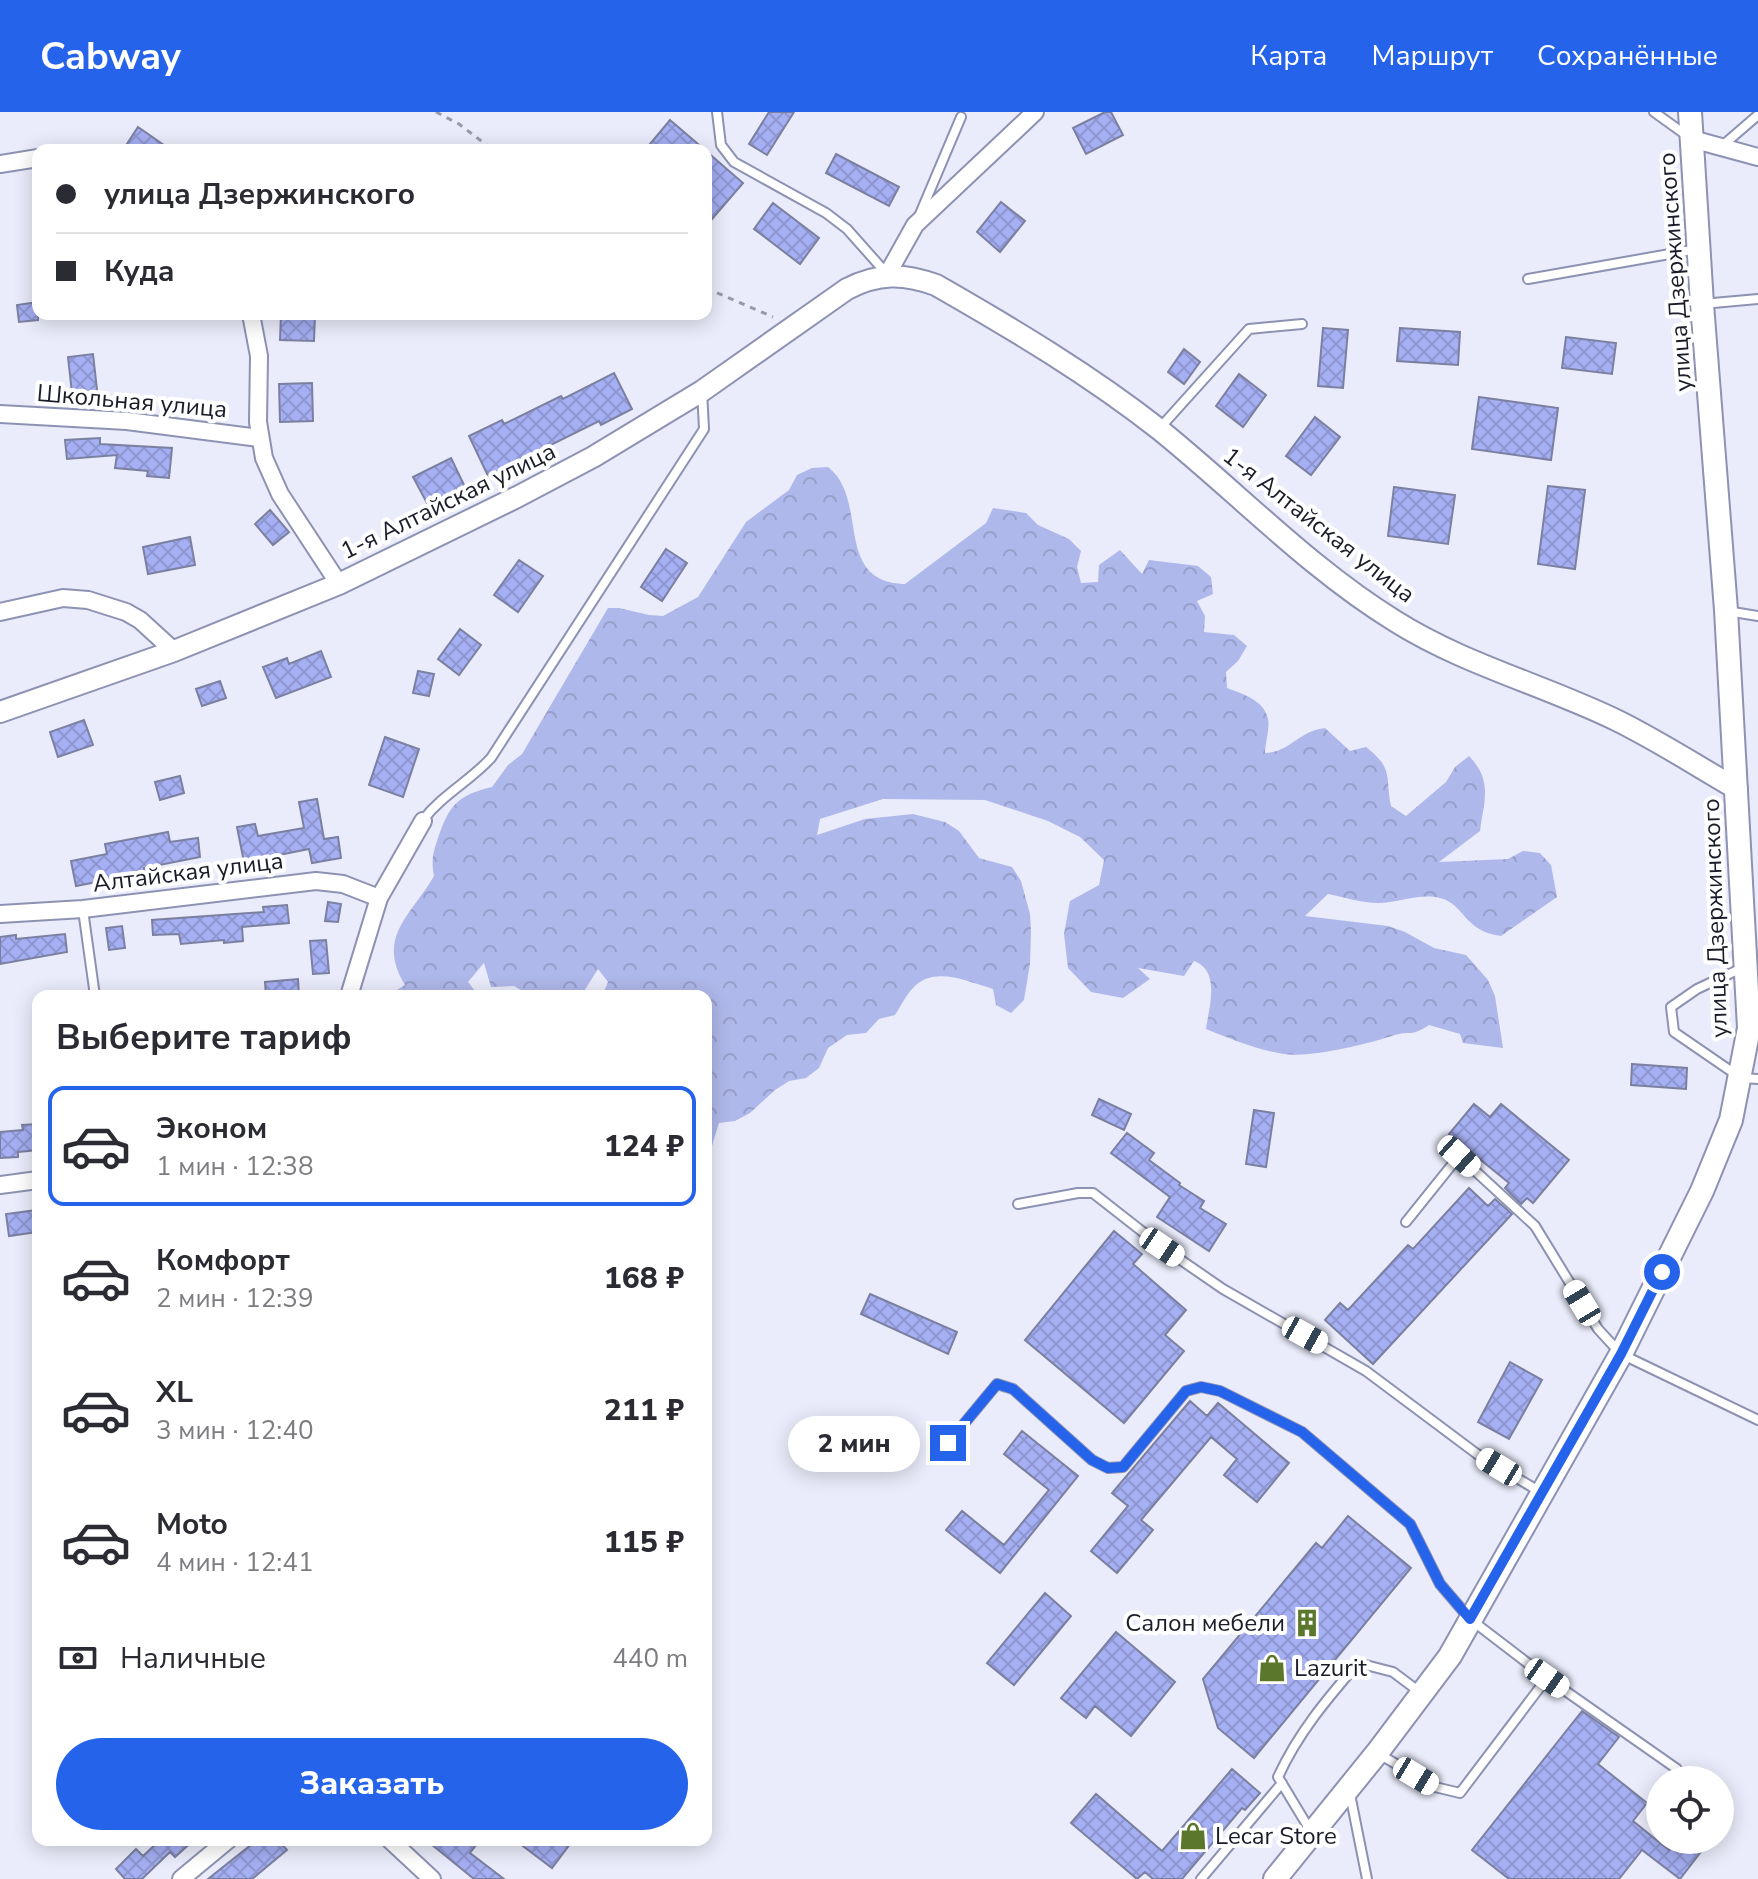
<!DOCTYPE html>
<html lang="ru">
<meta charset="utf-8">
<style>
:root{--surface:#fff;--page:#f2f2f3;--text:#2b2b33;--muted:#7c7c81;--line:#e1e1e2;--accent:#2563eb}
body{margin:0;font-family:"Nunito Sans",sans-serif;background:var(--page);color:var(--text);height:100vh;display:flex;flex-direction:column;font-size:30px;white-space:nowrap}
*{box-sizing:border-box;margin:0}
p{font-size:26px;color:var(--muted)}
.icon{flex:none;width:44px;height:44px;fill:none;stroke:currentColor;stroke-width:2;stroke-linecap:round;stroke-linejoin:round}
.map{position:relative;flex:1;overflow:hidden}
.panel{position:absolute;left:32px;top:878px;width:680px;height:856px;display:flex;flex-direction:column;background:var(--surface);border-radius:16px;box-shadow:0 4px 20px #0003}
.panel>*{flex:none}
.top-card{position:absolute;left:32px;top:32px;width:680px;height:176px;border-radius:16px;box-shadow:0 4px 20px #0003;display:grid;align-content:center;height:176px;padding:0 24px;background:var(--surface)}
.tools{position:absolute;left:1646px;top:1654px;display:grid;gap:16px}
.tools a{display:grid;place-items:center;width:88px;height:88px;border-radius:50%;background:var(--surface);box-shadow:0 4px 20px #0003;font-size:40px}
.end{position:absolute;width:36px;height:36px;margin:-18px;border:10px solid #2563eb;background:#fff;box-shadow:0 0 0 4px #fff}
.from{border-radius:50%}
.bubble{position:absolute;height:56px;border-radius:28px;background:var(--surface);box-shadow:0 4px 20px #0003;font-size:26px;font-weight:800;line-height:56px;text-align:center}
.car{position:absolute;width:24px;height:48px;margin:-24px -12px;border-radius:10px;box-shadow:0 0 6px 2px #0007;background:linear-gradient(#fff 24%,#345 0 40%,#fff 0 76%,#345 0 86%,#fff 0)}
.top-card b{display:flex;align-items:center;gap:28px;height:76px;font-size:30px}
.top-card b+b{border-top:2px solid var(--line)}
.top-card i{width:20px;height:20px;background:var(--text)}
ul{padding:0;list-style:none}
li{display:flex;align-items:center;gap:24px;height:120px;margin:0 16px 12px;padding:0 8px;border:4px solid transparent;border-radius:16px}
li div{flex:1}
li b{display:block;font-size:30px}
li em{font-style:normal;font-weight:800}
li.on{border-color:var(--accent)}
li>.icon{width:72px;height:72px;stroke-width:1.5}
h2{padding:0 24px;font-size:36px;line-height:96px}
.pay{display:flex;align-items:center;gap:20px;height:88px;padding:0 24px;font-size:30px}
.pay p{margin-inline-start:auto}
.button{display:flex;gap:16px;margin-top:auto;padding:16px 24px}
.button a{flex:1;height:92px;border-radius:48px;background:var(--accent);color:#fff;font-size:32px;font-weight:800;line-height:92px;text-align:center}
header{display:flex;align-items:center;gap:48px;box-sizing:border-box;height:112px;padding:0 40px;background:var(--accent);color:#fff}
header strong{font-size:38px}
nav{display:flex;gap:44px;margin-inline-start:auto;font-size:28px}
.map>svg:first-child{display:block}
</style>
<header>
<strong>Cabway</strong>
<nav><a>Карта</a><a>Маршрут</a><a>Сохранённые</a></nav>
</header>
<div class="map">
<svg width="1758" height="1767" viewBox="0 0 1758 1767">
<defs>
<pattern id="forest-crowns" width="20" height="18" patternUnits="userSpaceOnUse" patternTransform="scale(2)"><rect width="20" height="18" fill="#afb8ea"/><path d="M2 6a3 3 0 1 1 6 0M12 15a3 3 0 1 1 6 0" fill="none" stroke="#969ec9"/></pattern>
<pattern id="building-cross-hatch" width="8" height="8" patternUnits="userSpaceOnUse" patternTransform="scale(2)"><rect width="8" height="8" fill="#a5aff3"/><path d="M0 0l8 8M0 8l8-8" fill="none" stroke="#8d96d0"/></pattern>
</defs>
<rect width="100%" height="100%" fill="#eaecfb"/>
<!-- forest -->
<path fill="url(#forest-crowns)" d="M828,355C870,387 832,470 905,472L986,411L993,396L1026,401L1038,413L1069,427L1081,439L1077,455L1081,471L1098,470L1099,453L1120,438L1142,462L1149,448L1198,454L1211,465L1213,482L1197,489L1205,504L1204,520L1234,523L1247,534L1238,549L1226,560L1227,576C1243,582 1264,588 1268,607C1270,617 1265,631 1265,641C1291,640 1298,619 1325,616L1350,639L1366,635C1394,657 1385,664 1391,694L1406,704L1446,670L1455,655L1469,644C1493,669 1484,688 1480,719L1439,750L1508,747L1523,739L1540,741L1551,753L1557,785L1501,824C1463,819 1465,792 1440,786C1419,781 1398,791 1378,791C1362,791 1344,785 1328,782L1305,804L1388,814L1405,820L1434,836L1466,843L1488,868L1495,884L1503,936L1463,931L1460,922L1429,913C1409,926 1412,918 1395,923C1368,932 1311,946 1284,942C1257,938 1231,927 1206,917C1209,895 1221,859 1194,849L1184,864L1138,856L1150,867L1123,886L1091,880L1068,856L1064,822L1070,789L1099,773L1104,748L1080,725L1048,709L985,688L883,687L820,707L817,723L865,707L913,702L945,710L959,719L979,746L1012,755L1021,769L1030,802L1031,819L1030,852L1024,888L1011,901L996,893L993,877C968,870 934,853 913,876C906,883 901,894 895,903L879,907L866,921L847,923L828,936L819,956L806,966L789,969L775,978L750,1001L735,1009L719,1011L709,1043L706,1045V884H602L608,870L598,857L581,884H531L514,874L491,875L484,851L468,870L479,884H387L405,873C376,825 410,805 434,764C431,748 433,741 438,726C449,694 457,683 492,675L508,653L522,642L608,496H619L649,503L663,504L698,485L746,410L789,378L797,363L812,356Z"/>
<!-- building -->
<path fill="url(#building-cross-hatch)" stroke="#7b80a0" stroke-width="2" d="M769,0H794L767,43L749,32Z
M1105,0H1111L1123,23L1086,42L1073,16Z
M670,8L705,38H645Z
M138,15L171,38H123Z
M706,39L743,71L706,114Z
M836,42L899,75L889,94L826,61Z
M1001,90L1025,109L1000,140L977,120Z
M773,91L819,126L800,152L754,117Z
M38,190V208L19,210L17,193Z
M281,202H315L314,229L280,228Z
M1323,216L1348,218L1343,276L1318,274Z
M1400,216L1460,220L1458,253L1397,249Z
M1566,225L1616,231L1612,262L1562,256Z
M1184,237L1200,250L1184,272L1168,260Z
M93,242L98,287L73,290L68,245Z
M614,261L632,297L601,313L599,309L488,364L469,324L502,308L504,312L561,284L563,287Z
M1239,262L1266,283L1243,315L1216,294Z
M312,271L313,309L280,310L279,272Z
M1479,285L1558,296L1551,348L1472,337Z
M1315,305L1340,325L1311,363L1286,344Z
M100,326V332L172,336L169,366L147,364L148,359L115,356L117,343L67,347L65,328Z
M451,346L465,375L428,393L413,365Z
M1548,374L1585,378L1575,457L1538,452Z
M1394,375L1455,383L1448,432L1388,424Z
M270,398L289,420L273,433L255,412Z
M190,425L195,453L148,462L143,435Z
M666,437L687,451L662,489L641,475Z
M519,448L543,464L518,500L494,483Z
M460,517L481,533L459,563L438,547Z
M321,539L331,565L276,586L263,555L287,546L289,552Z
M418,559L434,562L429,584L413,581Z
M220,569L226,586L202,594L196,577Z
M84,608L93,633L58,645L50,620Z
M385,625L419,637L403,685L369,673Z
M180,664L184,681L160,688L155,670Z
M317,687L324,727L338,725L341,746L312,751L309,737L244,750L237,715L255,712L258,724L304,716L299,690Z
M168,720L170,730L198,726L200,745L144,756L146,770L114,776L112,767L76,774L71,749L107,742L105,732Z
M328,790L341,792L338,810L325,809Z
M287,793L289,811L242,815L243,829L224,831V828L181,832L179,822L153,823L152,808L264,800L263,795Z
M122,814L125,836L109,838L106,816Z
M65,822L67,840L0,852V825L16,823V827Z
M326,828L329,861L313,862L310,829Z
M298,867L299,884H266L265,870Z
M1632,952L1687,956L1686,977L1631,973Z
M1099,987L1131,1002L1124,1018L1092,1003Z
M1474,992L1490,1005L1501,992L1569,1048L1533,1091L1527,1086L1521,1092L1505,1076L1509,1071L1449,1022Z
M1254,998L1274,1001L1266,1055L1246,1052Z
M38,1012V1038L18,1040V1045L0,1046V1020L23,1018L22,1013Z
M1127,1021L1154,1041L1149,1048L1180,1071L1179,1073L1204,1089L1200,1096L1226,1112L1209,1139L1157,1105L1170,1085L1111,1041Z
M1469,1076L1488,1094L1495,1087L1512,1102L1373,1252L1325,1208L1340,1191L1348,1198L1408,1133L1413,1137Z
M37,1098L38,1120L9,1124L6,1102Z
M1114,1119L1142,1142L1133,1152L1186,1198L1165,1223L1184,1239L1124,1311L1025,1228Z
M870,1182L957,1220L948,1242L861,1202Z
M1510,1250L1542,1268L1509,1327L1478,1310Z
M1190,1289L1207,1304L1218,1291L1289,1351L1257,1390L1224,1363L1237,1347L1211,1325L1141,1408L1153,1418L1117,1461L1091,1439L1128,1394L1112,1381Z
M1022,1319L1078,1364L1000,1461L946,1418L962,1399L1004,1433L1049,1378L1004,1342Z
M1348,1404L1411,1456L1254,1646L1218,1616L1203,1567L1316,1431L1322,1436Z
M1045,1481L1071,1504L1014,1573L987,1551Z
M1116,1520L1175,1570L1131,1624L1095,1594L1086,1606L1061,1586Z
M1582,1599L1619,1625L1598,1652L1647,1691L1633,1709L1669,1738L1676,1728H1710L1680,1767L1642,1738L1619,1767H1509L1472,1738Z
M1232,1657L1260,1681L1245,1698L1242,1696L1182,1767H1153L1145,1760L1137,1767L1071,1711L1096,1682L1162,1739Z
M160,1728H194L175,1745L170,1740L142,1767H125L116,1757L136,1737L143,1744Z
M257,1728H278L287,1738L252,1767H208Z
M426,1728H480L470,1741L504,1767H474Z
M515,1728H573L552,1756Z"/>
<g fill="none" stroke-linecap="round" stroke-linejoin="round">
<defs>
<path id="service" d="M717,0L721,33L734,50L826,101L847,117L887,162
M1654,0L1686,23
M1722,34L1758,3
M920,102L961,5
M1528,167L1698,137
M1702,192L1758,187
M1159,317L1249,217L1302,212
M1727,499L1758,504
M423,708C442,683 470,669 491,646L704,317L702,279
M83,798L95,884
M1744,855L1697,877L1671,895L1674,920L1741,966L1758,967
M1018,1092L1078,1081H1093L1162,1135L1223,1177L1366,1259L1477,1342L1542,1381
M1406,1110L1459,1044L1535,1114L1598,1217L1621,1242L1758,1308
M948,1331L997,1272L1013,1277L1092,1348L1108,1356L1123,1355L1186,1279L1201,1275L1220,1279L1302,1320L1410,1412L1440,1472L1470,1507L1547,1566L1677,1657L1680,1668
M1379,1642L1435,1675L1460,1681L1547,1566
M1350,1682L1367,1767
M1310,1718L1278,1665C1298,1621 1327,1587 1358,1551L1393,1560L1421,1581
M1201,1767L1282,1671"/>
<path id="minor" d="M1692,27L1758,45
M0,52L38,46
M887,163L915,113L1035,0
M251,202L259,244L258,310L264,346L280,382L339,472
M0,302L127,309L259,326
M0,500L63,486L88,488L126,500L140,508L174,539
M0,802L83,797L316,769L343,772L379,786
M349,884L379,786L423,709
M0,1073L38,1068
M390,1728L432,1767
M181,1767L228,1728"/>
<path id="tertiary" d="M0,600L174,539L339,472L517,385L593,345L702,279L847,177C878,161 903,161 936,173C1013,217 1090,263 1160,318C1238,381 1309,456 1395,509C1463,552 1544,573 1616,608C1657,628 1697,654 1737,677"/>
<path id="secondary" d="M1275,1767L1377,1641L1450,1544L1621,1242L1702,1079L1731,1008L1749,916L1726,498L1702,192L1690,0"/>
</defs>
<!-- service casing -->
<use href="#service" stroke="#8d92b3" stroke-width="12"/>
<!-- minor casing -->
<use href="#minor" stroke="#8d92b3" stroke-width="20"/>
<!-- tertiary casing -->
<use href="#tertiary" stroke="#8d92b3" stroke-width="24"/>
<!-- secondary casing -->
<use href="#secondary" stroke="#8d92b3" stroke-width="26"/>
<!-- path -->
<path stroke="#989aa8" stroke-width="3" stroke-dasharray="6 6" stroke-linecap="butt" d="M436,0L459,12L493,38
M706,176L773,205"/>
<!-- service -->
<use href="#service" stroke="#fff" stroke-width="8"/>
<!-- minor -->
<use href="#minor" stroke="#fff" stroke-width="16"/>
<!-- tertiary -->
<use href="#tertiary" stroke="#fff" stroke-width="20"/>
<!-- secondary -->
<use href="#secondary" stroke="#fff" stroke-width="22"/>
</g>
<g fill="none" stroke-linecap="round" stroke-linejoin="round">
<!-- route -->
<path stroke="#2563eb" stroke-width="10" d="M948,1331L997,1272L1013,1277L1092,1348L1108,1356L1123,1355L1186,1279L1201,1275L1220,1279L1302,1320L1410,1412L1440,1472L1470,1507L1621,1242L1662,1160"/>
</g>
<!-- icons -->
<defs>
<symbol id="building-bare" viewBox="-9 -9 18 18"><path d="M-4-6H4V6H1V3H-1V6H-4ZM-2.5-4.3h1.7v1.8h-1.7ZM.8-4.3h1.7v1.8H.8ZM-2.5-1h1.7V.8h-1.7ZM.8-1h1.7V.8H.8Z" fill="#5a772b" stroke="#fff" stroke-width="2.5" paint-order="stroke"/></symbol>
<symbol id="shop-bare" viewBox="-9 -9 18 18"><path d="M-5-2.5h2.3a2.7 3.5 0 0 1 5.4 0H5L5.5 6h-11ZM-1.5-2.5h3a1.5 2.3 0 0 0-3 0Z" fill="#5a772b" stroke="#fff" stroke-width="2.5" paint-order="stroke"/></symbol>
</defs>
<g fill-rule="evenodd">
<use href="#building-bare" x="1287" y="1491" width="40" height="40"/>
<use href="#shop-bare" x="1252" y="1536" width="40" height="40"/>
<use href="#shop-bare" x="1173" y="1704" width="40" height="40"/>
</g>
<g text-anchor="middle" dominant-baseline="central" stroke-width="8" stroke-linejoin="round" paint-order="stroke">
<!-- street labels -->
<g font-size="24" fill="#1a1c29" stroke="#fff">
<text transform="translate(1675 160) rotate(-94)">улица Дзержинского</text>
<text transform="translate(132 289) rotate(5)">Школьная улица</text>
<text transform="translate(448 389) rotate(-26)">1-я Алтайская улица</text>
<text transform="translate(1319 413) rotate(38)">1-я Алтайская улица</text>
<text transform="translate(188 760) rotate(-7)">Алтайская улица</text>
<text transform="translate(1715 806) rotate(-92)">улица Дзержинского</text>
</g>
<!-- poi labels -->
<g font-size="24" fill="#1a1c29" stroke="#fff" text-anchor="start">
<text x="1285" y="1511" text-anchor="end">Салон мебели</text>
<text x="1294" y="1556">Lazurit</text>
<text x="1215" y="1724">Lecar Store</text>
</g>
</g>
</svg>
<div class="tools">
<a><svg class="icon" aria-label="locate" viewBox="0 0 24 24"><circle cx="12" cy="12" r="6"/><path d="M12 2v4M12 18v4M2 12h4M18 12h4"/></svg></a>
</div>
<i class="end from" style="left:1662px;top:1160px"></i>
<i class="end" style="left:948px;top:1331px"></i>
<div class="bubble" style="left:788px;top:1304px;width:132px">2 мин</div>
<i class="car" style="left:1459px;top:1044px;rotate:132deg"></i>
<i class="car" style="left:1162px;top:1135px;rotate:124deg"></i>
<i class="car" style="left:1582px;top:1191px;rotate:329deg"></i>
<i class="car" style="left:1305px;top:1223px;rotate:119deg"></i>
<i class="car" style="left:1499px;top:1355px;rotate:301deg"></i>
<i class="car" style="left:1547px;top:1566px;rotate:125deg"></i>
<i class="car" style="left:1416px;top:1664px;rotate:121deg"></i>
<div class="top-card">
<b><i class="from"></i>улица Дзержинского</b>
<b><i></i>Куда</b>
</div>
<section class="panel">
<h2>Выберите тариф</h2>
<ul>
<li class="on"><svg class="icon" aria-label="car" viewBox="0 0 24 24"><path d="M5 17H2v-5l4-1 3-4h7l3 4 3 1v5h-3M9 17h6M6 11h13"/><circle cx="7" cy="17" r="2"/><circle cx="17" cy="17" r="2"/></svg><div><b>Эконом</b><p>1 мин · 12:38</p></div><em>124 ₽</em></li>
<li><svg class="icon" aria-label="car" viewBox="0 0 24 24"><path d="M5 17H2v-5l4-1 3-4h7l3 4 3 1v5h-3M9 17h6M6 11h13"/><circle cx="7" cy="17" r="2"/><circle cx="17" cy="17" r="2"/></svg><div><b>Комфорт</b><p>2 мин · 12:39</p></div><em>168 ₽</em></li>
<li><svg class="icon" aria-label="car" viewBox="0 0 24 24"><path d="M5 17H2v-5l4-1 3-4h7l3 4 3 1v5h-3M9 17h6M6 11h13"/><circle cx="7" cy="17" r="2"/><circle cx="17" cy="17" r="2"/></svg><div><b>XL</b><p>3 мин · 12:40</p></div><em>211 ₽</em></li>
<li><svg class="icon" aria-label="car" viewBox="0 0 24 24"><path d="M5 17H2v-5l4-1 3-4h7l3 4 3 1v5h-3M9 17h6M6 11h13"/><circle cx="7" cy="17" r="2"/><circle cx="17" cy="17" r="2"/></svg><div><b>Moto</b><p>4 мин · 12:41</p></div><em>115 ₽</em></li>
</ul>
<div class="pay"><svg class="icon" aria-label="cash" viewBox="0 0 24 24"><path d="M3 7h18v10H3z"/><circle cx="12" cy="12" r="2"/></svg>Наличные<p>440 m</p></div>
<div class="button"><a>Заказать</a></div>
</section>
</div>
